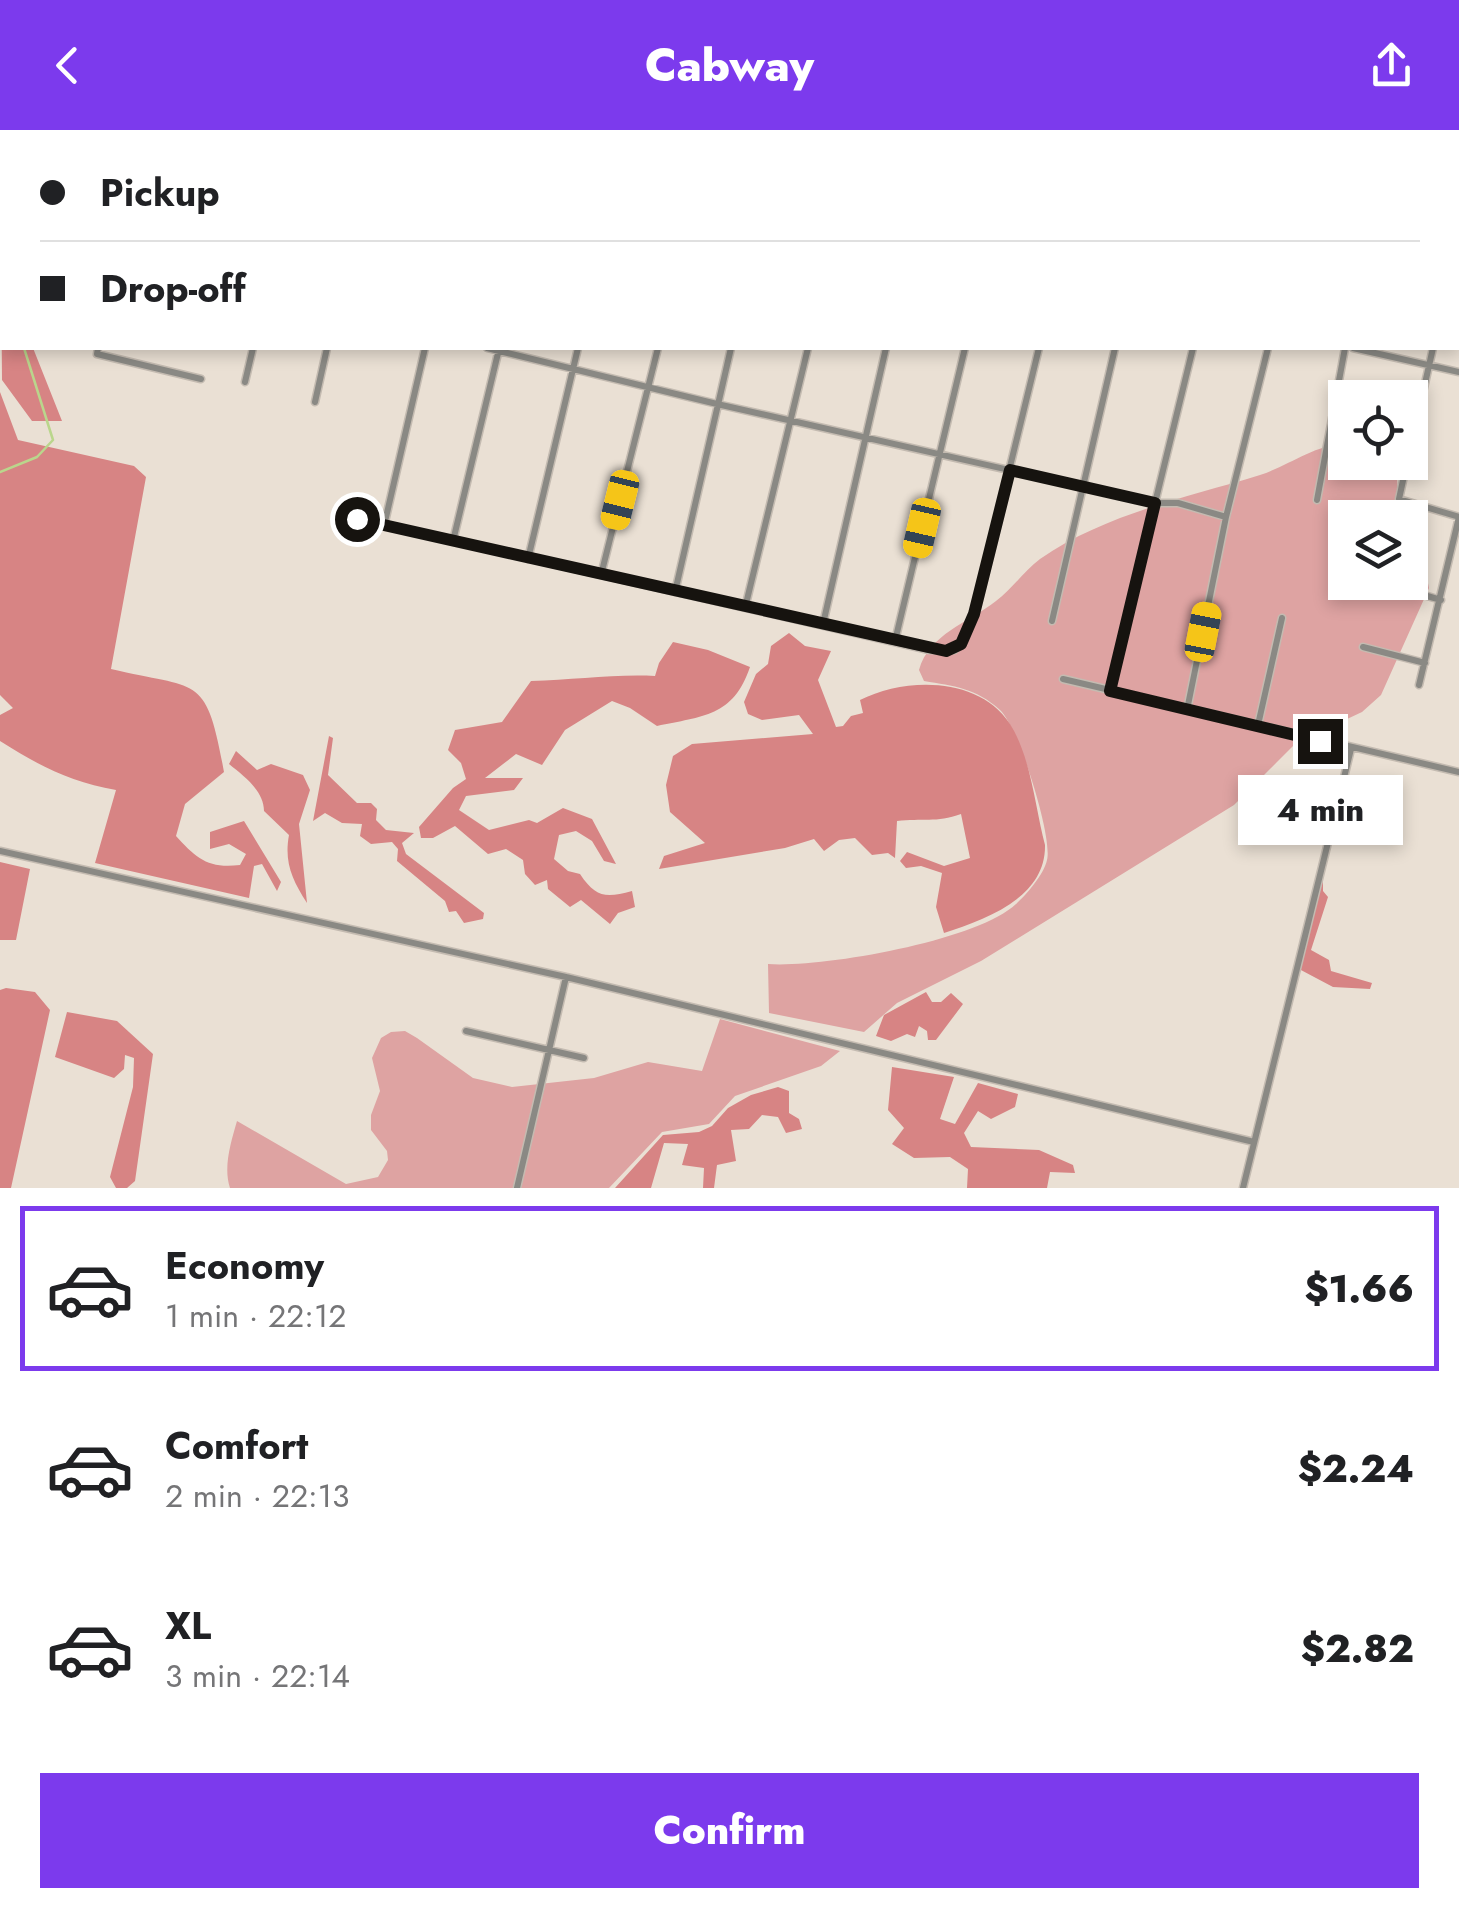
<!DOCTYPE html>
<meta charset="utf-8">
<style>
:root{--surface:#fff;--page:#f2f2f2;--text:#202124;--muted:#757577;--line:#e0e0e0;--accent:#7c3aed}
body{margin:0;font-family:Jost,sans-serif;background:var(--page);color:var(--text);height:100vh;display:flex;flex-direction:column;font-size:38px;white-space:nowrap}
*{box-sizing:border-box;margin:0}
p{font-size:32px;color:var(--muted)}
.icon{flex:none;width:55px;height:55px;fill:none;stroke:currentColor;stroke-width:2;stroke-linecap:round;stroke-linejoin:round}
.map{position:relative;height:1058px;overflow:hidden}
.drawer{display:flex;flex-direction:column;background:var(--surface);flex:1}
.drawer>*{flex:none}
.top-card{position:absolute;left:0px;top:0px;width:1460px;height:220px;box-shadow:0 5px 15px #0003;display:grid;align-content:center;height:220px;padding:0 40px;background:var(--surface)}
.tools{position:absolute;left:1328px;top:250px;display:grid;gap:20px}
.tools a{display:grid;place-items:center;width:100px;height:100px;border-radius:0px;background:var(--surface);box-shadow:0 5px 15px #0003;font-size:50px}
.end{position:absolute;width:45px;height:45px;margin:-22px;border:12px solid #16130f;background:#fff;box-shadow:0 0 0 5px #fff}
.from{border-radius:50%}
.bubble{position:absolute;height:70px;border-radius:0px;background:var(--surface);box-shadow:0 5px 15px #0003;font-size:32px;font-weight:800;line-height:70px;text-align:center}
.car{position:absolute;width:30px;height:60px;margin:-30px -15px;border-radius:12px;box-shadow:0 0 8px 2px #0007;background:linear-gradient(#f5c518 24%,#345 0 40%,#f5c518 0 76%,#345 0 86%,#f5c518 0)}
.top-card b{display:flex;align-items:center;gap:35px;height:95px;font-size:38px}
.top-card b+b{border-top:2px solid var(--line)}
.top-card i{width:25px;height:25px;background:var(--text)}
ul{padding:18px 0 0;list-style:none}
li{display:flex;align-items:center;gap:30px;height:165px;margin:0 20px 15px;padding:0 20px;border:5px solid transparent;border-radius:0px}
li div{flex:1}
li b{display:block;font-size:38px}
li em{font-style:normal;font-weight:800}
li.on{border-color:var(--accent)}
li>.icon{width:90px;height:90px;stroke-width:1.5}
.action{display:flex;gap:20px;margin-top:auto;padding:20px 40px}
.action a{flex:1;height:115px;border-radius:0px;background:var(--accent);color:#fff;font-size:40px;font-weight:800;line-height:115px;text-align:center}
header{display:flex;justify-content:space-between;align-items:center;height:130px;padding:0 40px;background:var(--accent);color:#fff;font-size:45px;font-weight:800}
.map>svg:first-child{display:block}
</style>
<header><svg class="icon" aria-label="back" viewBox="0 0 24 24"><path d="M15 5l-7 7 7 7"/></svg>Cabway<svg class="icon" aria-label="share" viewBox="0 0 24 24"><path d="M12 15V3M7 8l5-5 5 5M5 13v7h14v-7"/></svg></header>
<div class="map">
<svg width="1459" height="1058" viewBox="0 0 1459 1058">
<rect width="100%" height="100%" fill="#eae0d4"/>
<!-- green -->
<path fill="#dea3a2" d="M1345,313V332H1393C1401,351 1397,369 1389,387L1345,388V452H1410V415L1423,429L1429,458L1381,565L1362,582L1296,613L1234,675L981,831L897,873L864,902L769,883L768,834C821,838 977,811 1016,774C1027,764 1044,744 1047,730C1053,707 1018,596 1000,580C976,558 954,556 924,551L919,540C929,504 968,493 996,471C1012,459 1024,441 1040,429C1105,384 1185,368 1260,345C1290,335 1313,316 1345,313Z
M720,889L840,921L821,936L735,966L709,994L662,1002L609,1058H230C223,1037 231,1012 237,991L346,1054L378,1047L388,1030L387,1021L371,1000V985L380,961L372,928L381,908L391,902L405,901L417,908L473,948L512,957L594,948L648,932L702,941Z"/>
<!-- forest -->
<path fill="#d78484" d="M0,0H64L2,2V218H33L62,291H32L2,250Z
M0,262L18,310L134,336L146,347L111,539C200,560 206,543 224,642L185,674L176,706C196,728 208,739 240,735L246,724L229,714L210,719V702L244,691L281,752L277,761L262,734L254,736L249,768L95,733L116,660C71,652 39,636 0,611V585L13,578L0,565Z
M789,503L805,516L831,521L818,550L836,597L843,596L851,586L863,583L860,570C905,547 979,546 1010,594C1031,627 1035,677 1045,715C1046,768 986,789 944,803L936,777L942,743L921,736L906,738L900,731L907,722L944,736L970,728L961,684C936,693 922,688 897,691L895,728L888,723L872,725L855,708L839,710L824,721L814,709L785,718L659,739L664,726L705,713L670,682L666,655L673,626L692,614L813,604L799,585L762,590L748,584L744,572L756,544L768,534L771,516Z
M673,512L708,520L750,537C733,587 703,586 657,596L630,578L612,571L565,600L542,635L516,624L485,648H523L514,660L466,666L459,680L489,700L529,690L537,693L563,678L592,689L616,734L604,731L592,711L576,701L559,705L554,729L568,741L580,744C596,768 606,768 632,761L635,777L618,783L610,794L581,770L570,777L548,759L547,750L535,755L525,744L523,730L506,719L488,724L455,696L433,708H421L419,697L453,658L466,649L461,633L448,620L455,600L502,592L531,551C574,550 614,544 655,546L659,533Z
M329,606L333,608L328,645L357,673H371L377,679L376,690L386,700L414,703L402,713L406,724L484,783L483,789L464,793L456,781L449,782L445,771L397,731L398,719L392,712L371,714L360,706L362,694L342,693L325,683L313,691Z
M236,621L257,640L271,634L303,645L310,660L299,694L307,773C292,750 284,732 289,705L264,681C264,661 245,647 229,634Z
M0,732L30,739L16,810H0Z
M1323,750V761L1328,767L1311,820L1329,830L1331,841L1372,853L1370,859L1333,857L1299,839Z
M6,858L35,862L50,880L11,1058H0V860Z
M926,862L932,872H941L951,863L963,874L936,910H928L927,901L919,896L915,907L907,904L891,911L876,906L884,885Z
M67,882L117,891L153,924L135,1051L127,1058H116L110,1047L133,957L134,928L125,925L124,939L114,948L55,927Z
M892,937L954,947L940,989L955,994L978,953L1018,964L1015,977L991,989L978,981L964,1003L971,1017L1039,1020L1073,1035L1075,1043L1050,1042L1047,1058H967L968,1039L950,1027L914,1028L892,1014L904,998L888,980Z
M778,957L789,961V983L799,989L802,999L786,1003L778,987L762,985L749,999L731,1000L736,1031L717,1035L714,1058H703L704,1038L682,1035L688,1014L664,1013L651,1058H615L663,1005L699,1002L712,996L728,978L751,965Z"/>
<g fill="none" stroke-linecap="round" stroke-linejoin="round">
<!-- stream -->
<path stroke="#bad68c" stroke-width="2.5" d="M9,0V2
M0,342L37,327L53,310L24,218"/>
<defs>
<path id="minor" d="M281,0L293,2
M1288,0L1299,2
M479,2V0
M552,2L553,0
M629,2L630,0
M709,2V0
M781,2L782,0
M859,2V0
M937,2L938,0
M1015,2V0
M1320,2V0
M1395,2V0
M1458,39H1459
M1458,120L1459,112
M1458,144L1459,145
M98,218L97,224L201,249
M487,218L717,274L1155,373L1193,218
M1353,218L1459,242
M245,252L253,218
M315,272L327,218
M1410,320L1433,218
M1407,332L1399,369L1459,387L1419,555
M1317,370L1345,218
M357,389L453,411L499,219
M384,396L425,218
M453,411L929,520H954L961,514L974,484L1039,218
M528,429L578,218
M601,445L658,218
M1379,452L1441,470
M675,462L731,218
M745,478L808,218
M1052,491L1115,218
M823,494L886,218
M895,511L965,218
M1363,517L1425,533
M1063,549L1459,642
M1109,561L1155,373H1178L1226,387
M1187,580L1226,387L1268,218
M1258,595L1282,488
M0,721L566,847L1254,1012
M466,901L584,928
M517,1058L566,847
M1243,1058L1351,619"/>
</defs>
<!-- minor casing -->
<use href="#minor" stroke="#c4bbb1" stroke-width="9"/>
<!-- minor -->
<use href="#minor" stroke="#8a8984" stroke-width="6"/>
</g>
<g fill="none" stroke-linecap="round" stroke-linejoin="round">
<!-- route -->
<path stroke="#16130f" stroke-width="12" d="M357,389L946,521L961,514L974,484L1010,340L1155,373L1110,561L1320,611"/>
</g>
</svg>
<div class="tools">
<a><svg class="icon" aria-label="locate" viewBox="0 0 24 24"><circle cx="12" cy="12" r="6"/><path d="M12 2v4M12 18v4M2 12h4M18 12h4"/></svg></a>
<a><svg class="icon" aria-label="layers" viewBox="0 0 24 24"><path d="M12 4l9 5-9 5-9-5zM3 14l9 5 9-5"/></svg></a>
</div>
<i class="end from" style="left:357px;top:389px"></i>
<i class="end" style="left:1320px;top:611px"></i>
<div class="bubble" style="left:1238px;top:645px;width:165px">4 min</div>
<i class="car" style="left:620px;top:370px;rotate:194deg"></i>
<i class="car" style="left:922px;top:398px;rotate:193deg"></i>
<i class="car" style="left:1203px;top:502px;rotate:11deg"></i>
<div class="top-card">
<b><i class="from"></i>Pickup</b>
<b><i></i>Drop-off</b>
</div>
</div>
<section class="drawer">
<ul>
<li class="on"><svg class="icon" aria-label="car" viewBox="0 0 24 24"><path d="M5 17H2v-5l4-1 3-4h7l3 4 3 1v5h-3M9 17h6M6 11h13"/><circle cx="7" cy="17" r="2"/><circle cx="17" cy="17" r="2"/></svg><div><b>Economy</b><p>1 min · 22:12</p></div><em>$1.66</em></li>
<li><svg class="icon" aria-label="car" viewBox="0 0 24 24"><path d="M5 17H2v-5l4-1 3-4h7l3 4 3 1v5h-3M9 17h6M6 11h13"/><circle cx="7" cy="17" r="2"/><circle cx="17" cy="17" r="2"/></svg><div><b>Comfort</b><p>2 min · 22:13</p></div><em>$2.24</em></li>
<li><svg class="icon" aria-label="car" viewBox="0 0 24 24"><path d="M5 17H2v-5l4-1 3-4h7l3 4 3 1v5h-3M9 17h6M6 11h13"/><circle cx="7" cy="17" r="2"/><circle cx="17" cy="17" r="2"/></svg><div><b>XL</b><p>3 min · 22:14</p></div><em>$2.82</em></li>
</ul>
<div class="action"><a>Confirm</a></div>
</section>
